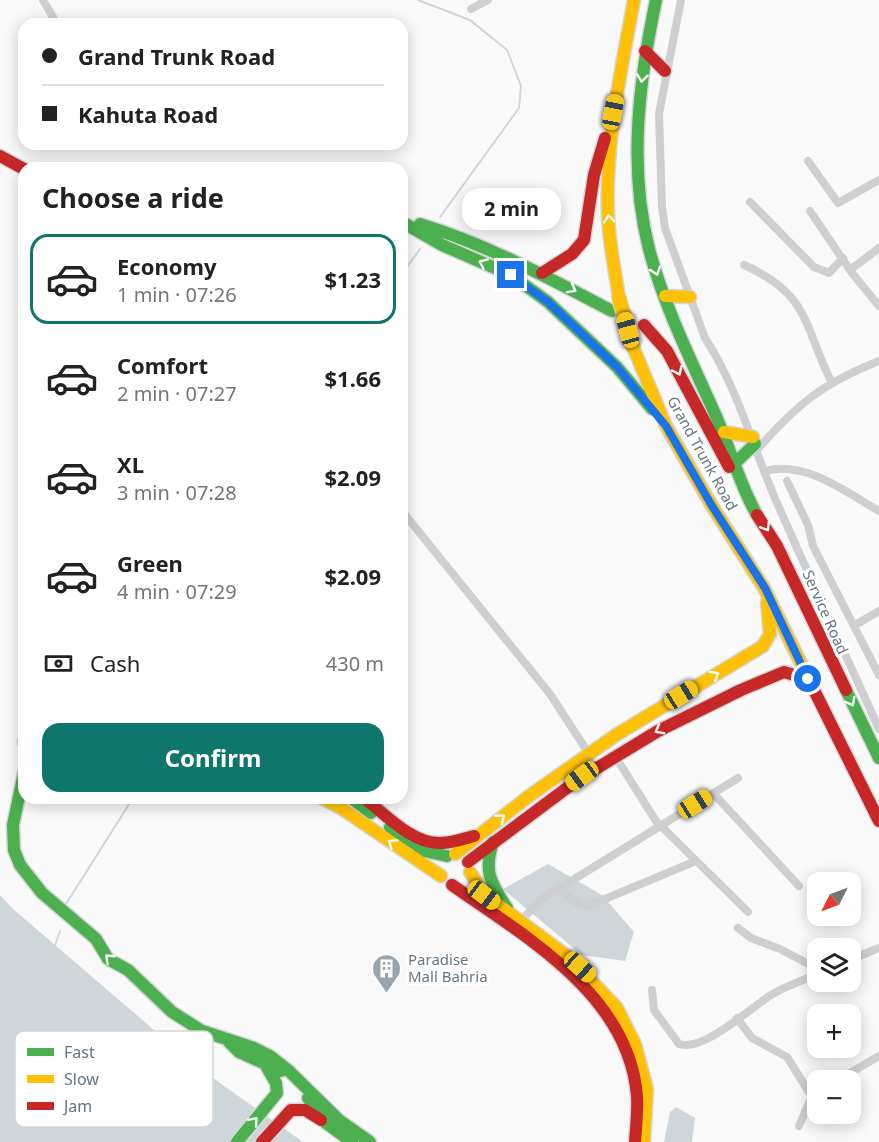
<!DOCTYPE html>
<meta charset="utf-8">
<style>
:root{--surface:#fff;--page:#f6f6f6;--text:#222;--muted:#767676;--line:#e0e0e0;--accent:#0f766e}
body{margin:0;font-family:"Noto Sans",sans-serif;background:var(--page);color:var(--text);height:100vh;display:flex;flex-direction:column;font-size:22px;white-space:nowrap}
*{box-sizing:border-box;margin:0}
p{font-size:20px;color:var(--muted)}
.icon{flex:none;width:33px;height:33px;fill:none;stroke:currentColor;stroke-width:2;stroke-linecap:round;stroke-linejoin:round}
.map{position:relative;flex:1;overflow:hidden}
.sheet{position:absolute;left:18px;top:162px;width:390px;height:642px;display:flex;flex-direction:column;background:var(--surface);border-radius:18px;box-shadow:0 3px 15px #0003}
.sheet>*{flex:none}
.hud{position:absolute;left:18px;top:18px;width:390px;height:132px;border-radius:18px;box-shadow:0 3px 15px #0003;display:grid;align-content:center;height:132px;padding:0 24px;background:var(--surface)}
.needle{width:39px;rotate:228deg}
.buttons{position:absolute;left:807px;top:872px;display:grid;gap:12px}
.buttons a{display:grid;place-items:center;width:54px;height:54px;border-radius:12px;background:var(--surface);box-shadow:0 3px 15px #0003;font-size:30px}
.end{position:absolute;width:27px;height:27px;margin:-14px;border:8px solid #1a73e8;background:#fff;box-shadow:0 0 0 3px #fff}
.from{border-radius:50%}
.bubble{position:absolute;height:42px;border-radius:18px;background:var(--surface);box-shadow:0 3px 15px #0003;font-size:20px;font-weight:700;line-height:42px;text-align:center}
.car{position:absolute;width:18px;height:36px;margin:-18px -9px;border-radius:8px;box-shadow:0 0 4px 2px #0007;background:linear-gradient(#f5c518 24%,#345 0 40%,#f5c518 0 76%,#345 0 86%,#f5c518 0)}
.hud b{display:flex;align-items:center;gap:21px;height:57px;font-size:22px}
.hud b+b{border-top:2px solid var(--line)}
.hud i{width:15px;height:15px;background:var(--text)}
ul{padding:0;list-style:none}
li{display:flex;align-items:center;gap:18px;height:90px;margin:0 12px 9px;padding:0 12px;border:3px solid transparent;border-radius:18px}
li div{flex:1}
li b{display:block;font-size:22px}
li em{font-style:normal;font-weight:700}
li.selected{border-color:var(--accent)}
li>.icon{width:54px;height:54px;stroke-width:1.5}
h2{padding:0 24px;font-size:27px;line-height:72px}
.pay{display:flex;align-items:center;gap:15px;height:66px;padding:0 24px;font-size:22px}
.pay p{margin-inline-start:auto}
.primary-button{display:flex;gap:12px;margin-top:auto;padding:12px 24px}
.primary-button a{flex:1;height:69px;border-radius:18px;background:var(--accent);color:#fff;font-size:24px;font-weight:700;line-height:69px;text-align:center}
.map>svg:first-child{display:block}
</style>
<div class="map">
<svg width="879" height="1142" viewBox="0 0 879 1142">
<rect width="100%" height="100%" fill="#f9f9f9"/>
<!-- water -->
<path fill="#ced6d9" d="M548,864L602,895L634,932L625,961L582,955L503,889Z
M0,895L13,909L196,1066L303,1142H0Z
M676,1107L695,1118L692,1142H664L670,1112Z"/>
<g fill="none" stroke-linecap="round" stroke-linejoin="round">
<!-- stream -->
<path stroke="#ced6d9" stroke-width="2" d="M418,0L470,20L507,50L521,86L519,108L440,217
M402,274L420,249
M66,904L133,798
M55,945L60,931"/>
<defs>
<path id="fast" d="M656,0C639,81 628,167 649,249C664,306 691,360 715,414C730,447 739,484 757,515
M402,222L442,245L511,275L548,302L617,367L652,409
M420,224C488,245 549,278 612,311
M736,462L755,444
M846,690L879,758
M24,773L13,825L14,850L20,865L42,893L96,939L108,959L128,970L172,1012L202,1031L254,1048L270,1056L289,1071L340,1121L370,1142
M351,798L371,813
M390,827L424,851L447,856
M493,842C483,872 491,883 507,908
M228,1041L239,1052L281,1071
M308,1098L326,1123L352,1142
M237,1142L277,1093L276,1083L265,1064"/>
<path id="slow" d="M665,296L690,297
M619,298C615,271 609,243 608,215C605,143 621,71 634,0
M633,347L666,426L712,506L764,588L812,686
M724,432L753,437
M322,798L341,808L441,876
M455,854L529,796L616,735L763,646L770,634L767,602
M470,872L485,895L570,958L617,1008L635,1044L647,1089L644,1142"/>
<path id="jam" d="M645,51L665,71
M0,156L24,169
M542,273L572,254L584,240L594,175L605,138
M644,325L667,351L729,467
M757,515L777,546L846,690
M812,686L879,821
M24,741V742
M364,798C385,814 412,844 441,843C452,843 463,839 474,836
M468,862L579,779L658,731L741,690L784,672L808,679
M452,885C526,937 629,995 637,1096C638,1111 636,1127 635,1142
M262,1142L291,1110H305L321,1120"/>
</defs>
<!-- fast casing -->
<use href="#fast" stroke="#d5d6d7" stroke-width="15"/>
<!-- slow casing -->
<use href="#slow" stroke="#d5d6d7" stroke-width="15"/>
<!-- jam casing -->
<use href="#jam" stroke="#d5d6d7" stroke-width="15"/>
<!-- street -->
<path stroke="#cecfd0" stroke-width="8" d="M43,0L57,24
M681,0L659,114L662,207L665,228L705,338C737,387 752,444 774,496C808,574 844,651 879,729
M471,9L488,0
M808,161L838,203L879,180
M750,202L814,267L829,273L843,258
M810,211L852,273L879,306
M744,265C811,295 803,326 832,383
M850,270L879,248
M757,450C796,405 823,383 879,361
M765,471C805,460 846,492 879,511
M787,481L808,525L813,546L879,675
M402,511L550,694L589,754
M855,625L879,611
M615,756L656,821L748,912
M713,793L799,886
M559,889L577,903L588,906L696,861
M520,921L542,899L738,778
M738,928L751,938L780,949L818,969
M850,960L879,948
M652,990L654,1010L679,1044C704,1052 750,1008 771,995C785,986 802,981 818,974
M737,1018L752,1038L787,1057L809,1092L813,1094L818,1093
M838,1080L879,1056
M799,1126L813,1094"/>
<!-- fast -->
<use href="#fast" stroke="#4caf50" stroke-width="12"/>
<!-- slow -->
<use href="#slow" stroke="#ffc107" stroke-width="12"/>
<!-- jam -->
<use href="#jam" stroke="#c62828" stroke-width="12"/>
<defs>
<path id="slow-bridge" d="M619,298L633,347"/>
</defs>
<!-- slow-bridge casing -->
<use href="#slow-bridge" stroke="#d5d6d6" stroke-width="16" stroke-linecap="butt"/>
<!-- slow-bridge -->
<use href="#slow-bridge" stroke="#ffc107" stroke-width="14"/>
</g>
<!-- one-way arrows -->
<defs><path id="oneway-chevron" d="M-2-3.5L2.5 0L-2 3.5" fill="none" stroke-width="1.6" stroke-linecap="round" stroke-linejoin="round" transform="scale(1.5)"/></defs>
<g stroke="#f6fbf6">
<use href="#oneway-chevron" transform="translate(642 78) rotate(97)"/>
<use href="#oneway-chevron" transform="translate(609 219) rotate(-95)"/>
<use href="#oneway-chevron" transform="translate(483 263) rotate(-156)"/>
<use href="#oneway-chevron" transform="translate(656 271) rotate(71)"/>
<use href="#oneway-chevron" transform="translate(572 289) rotate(29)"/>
<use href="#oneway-chevron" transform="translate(678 371) rotate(65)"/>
<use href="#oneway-chevron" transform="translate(766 527) rotate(58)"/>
<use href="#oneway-chevron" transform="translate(715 675) rotate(-31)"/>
<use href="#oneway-chevron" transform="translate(851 702) rotate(63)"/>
<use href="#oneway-chevron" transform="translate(659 730) rotate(151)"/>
<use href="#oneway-chevron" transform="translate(501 818) rotate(-38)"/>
<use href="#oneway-chevron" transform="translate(392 843) rotate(-145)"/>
<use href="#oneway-chevron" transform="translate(109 958) rotate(-137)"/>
<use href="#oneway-chevron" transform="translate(254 1121) rotate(-49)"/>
</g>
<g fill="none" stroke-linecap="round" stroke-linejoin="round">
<!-- route -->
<path stroke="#1a73e8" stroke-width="8" d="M511,275L548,302L617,367L666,426L712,506L765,588L808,679"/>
</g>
<!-- icons -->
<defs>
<symbol id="building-pin" viewBox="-11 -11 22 30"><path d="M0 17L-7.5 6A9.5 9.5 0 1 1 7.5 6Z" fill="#99a4ac" stroke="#fff"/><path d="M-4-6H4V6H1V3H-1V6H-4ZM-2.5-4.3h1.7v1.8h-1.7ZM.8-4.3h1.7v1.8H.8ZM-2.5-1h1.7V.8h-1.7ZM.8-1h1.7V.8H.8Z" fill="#fff"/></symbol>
</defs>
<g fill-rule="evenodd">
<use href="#building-pin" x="370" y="952" width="33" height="45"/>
</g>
<g text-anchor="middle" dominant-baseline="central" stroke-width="6" stroke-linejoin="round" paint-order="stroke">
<!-- street labels -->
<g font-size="15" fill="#657683" stroke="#fff">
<text transform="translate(703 453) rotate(61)">Grand Trunk Road</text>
<text transform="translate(826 612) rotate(66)">Service Road</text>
</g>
<!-- poi labels -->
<g font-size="15" fill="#657683" stroke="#fff" text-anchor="start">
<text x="408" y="959">Paradise<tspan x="408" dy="17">Mall Bahria</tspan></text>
</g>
</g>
<!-- legend -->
<rect x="15" y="1031" width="198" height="96" rx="9" fill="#fff" stroke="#d1d6da" stroke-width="1.5"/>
<rect x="27" y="1048" width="27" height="8" fill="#4caf50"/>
<rect x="27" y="1075" width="27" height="8" fill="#ffc107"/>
<rect x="27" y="1102" width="27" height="8" fill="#c62828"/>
<g font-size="16" fill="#657683">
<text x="64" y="1058">Fast</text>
<text x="64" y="1085">Slow</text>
<text x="64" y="1112">Jam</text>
</g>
</svg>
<div class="buttons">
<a><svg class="needle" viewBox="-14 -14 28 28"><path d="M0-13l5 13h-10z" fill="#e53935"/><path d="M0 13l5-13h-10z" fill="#767676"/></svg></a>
<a><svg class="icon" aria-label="layers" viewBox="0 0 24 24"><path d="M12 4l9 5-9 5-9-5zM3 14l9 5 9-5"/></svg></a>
<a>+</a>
<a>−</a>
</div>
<i class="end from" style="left:808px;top:679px"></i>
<i class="end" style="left:511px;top:275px"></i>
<div class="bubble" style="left:462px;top:188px;width:99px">2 min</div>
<i class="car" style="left:613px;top:112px;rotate:11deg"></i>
<i class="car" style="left:628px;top:330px;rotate:345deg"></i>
<i class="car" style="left:681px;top:695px;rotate:58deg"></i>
<i class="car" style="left:582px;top:776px;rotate:234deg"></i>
<i class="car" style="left:695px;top:804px;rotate:58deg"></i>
<i class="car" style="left:484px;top:895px;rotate:127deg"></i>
<i class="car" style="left:580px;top:967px;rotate:132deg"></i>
<div class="hud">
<b><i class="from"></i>Grand Trunk Road</b>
<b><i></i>Kahuta Road</b>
</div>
<section class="sheet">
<h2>Choose a ride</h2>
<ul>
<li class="selected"><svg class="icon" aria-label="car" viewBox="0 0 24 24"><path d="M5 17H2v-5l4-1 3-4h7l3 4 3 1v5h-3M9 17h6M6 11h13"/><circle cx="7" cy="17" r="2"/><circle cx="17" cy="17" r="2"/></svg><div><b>Economy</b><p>1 min · 07:26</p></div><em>$1.23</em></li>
<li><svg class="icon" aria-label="car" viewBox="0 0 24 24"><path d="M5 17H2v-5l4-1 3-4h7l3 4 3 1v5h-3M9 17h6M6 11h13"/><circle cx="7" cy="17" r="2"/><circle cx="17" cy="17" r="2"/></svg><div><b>Comfort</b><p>2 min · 07:27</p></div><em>$1.66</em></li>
<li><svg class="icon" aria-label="car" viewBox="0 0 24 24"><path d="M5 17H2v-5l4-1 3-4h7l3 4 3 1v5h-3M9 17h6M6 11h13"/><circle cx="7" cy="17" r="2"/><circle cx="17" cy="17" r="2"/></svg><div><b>XL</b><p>3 min · 07:28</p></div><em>$2.09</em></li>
<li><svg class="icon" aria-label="car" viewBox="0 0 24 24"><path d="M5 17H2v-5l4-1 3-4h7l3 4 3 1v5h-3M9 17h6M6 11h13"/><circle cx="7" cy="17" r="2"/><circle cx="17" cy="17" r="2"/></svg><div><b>Green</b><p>4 min · 07:29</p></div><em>$2.09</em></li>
</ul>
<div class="pay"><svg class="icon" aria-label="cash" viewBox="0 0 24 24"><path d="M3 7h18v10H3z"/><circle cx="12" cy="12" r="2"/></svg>Cash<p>430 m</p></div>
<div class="primary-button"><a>Confirm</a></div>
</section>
</div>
